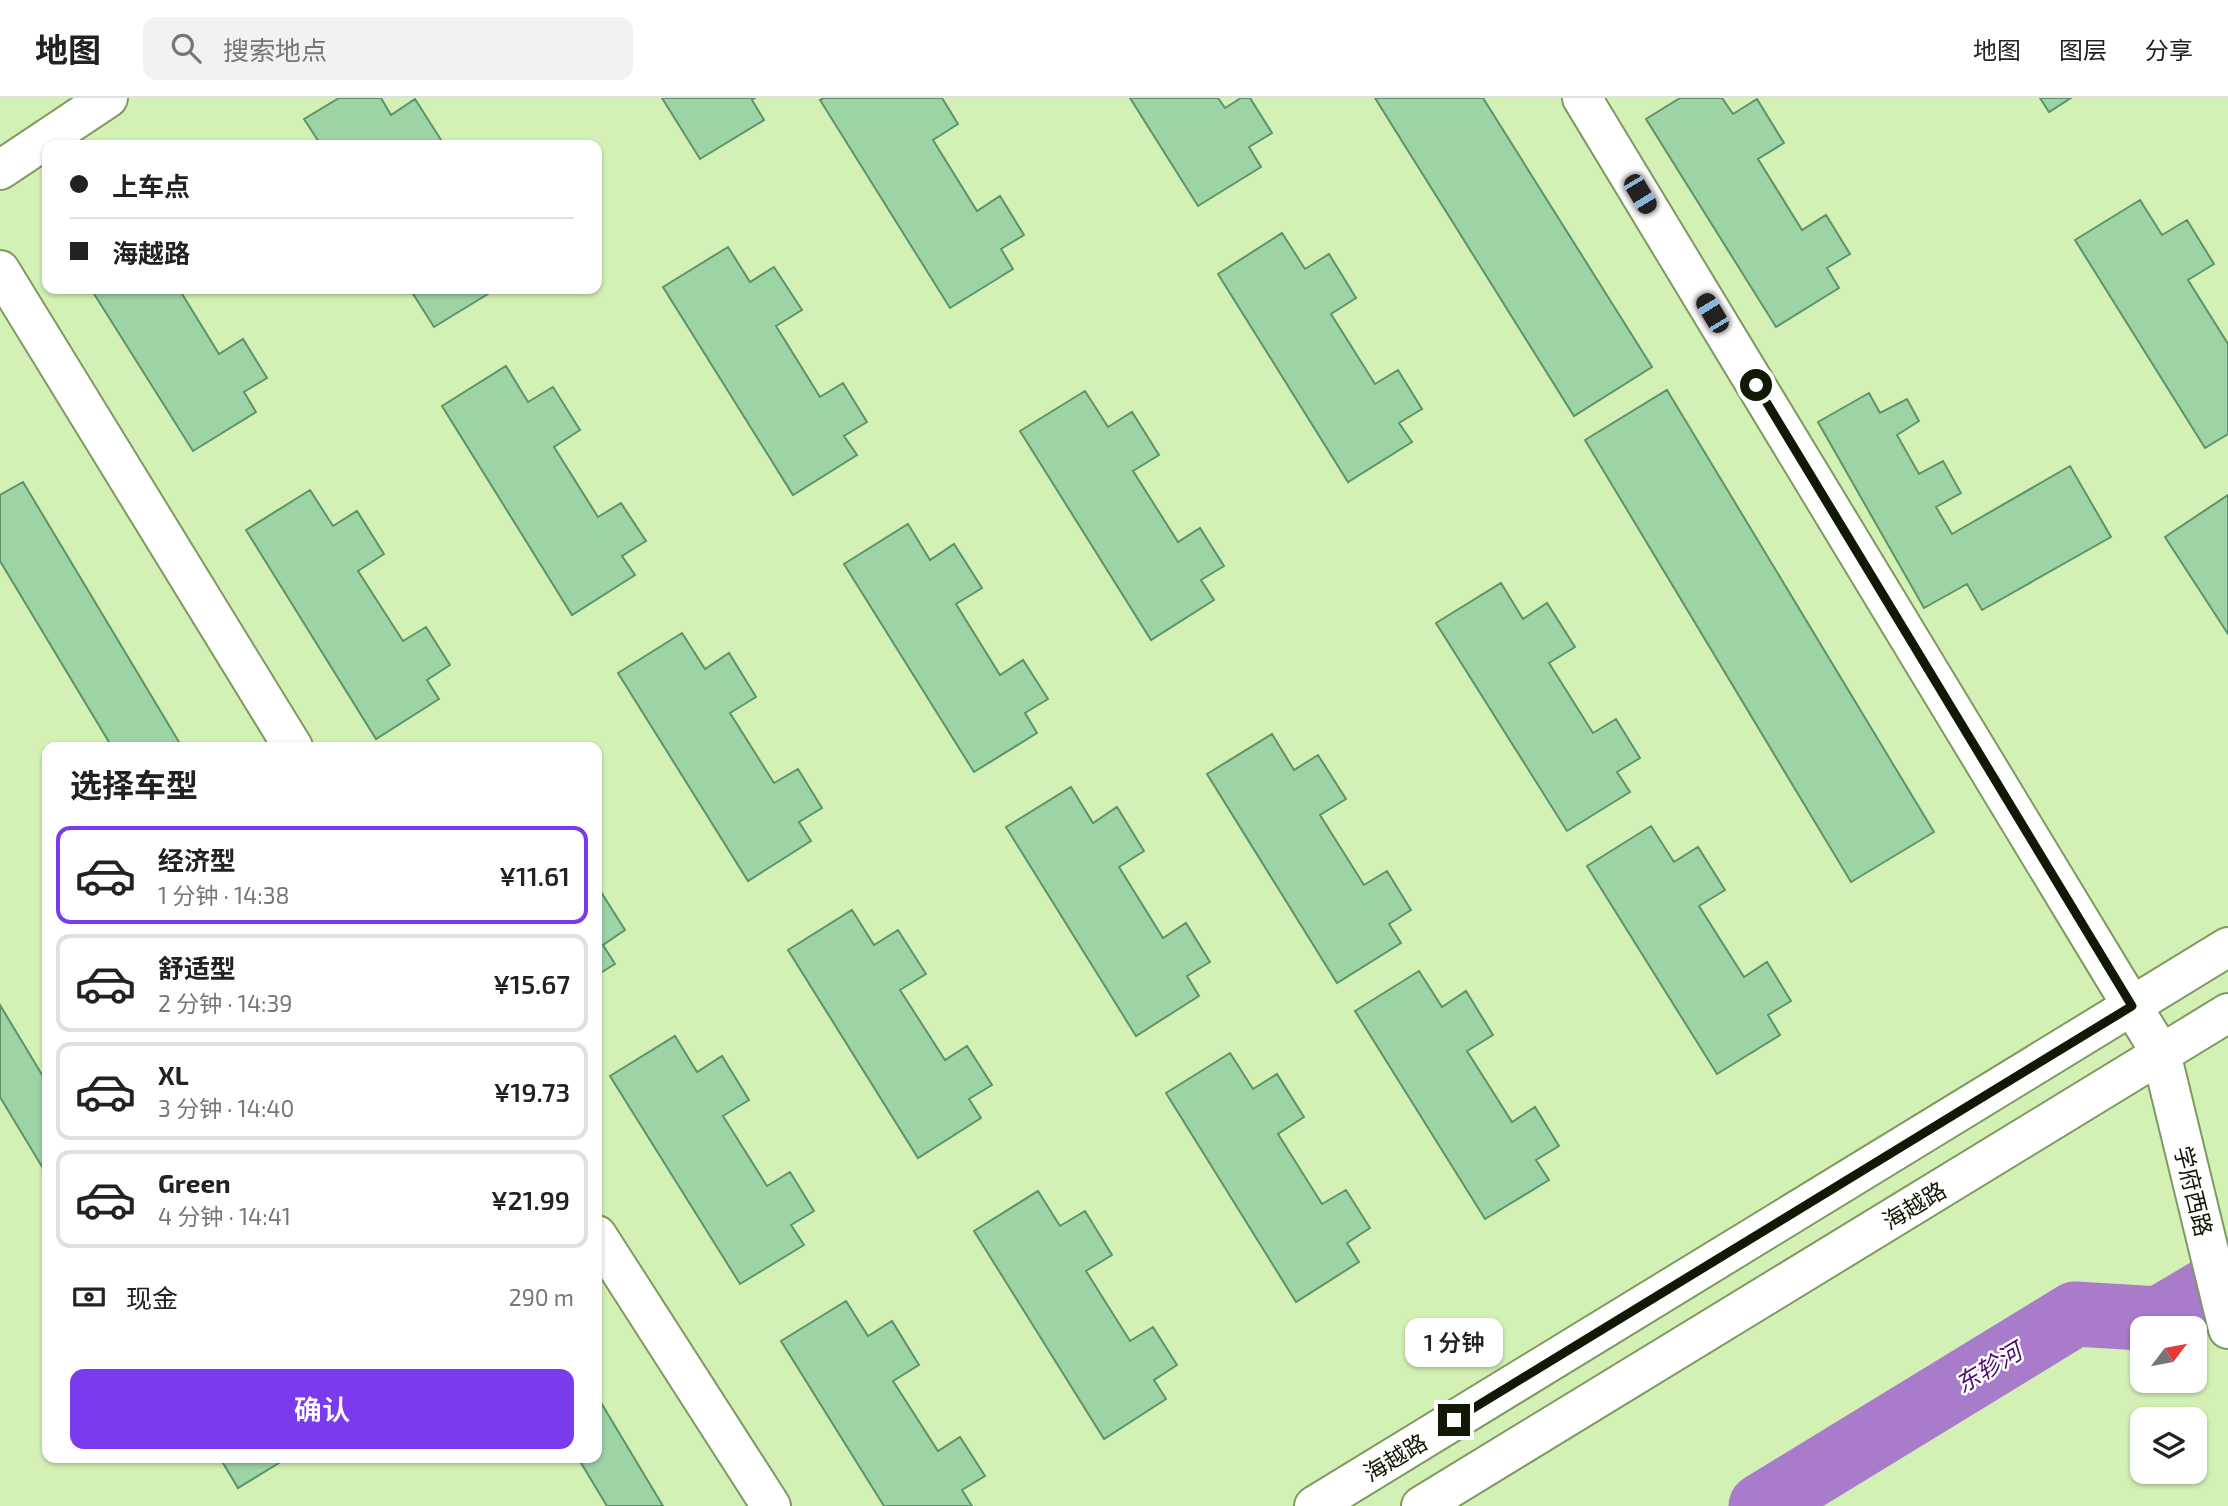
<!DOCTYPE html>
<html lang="zh">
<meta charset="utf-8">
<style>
:root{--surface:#fff;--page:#f2f2f2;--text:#222;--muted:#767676;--line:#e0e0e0;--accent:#7c3aed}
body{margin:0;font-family:"Exo 2","Noto Sans SC",sans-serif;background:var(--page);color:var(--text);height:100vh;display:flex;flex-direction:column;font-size:26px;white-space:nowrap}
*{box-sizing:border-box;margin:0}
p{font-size:23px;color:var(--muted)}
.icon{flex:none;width:38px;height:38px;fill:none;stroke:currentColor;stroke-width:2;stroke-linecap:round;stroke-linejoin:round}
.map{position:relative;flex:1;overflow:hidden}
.details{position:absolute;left:42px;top:644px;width:560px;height:721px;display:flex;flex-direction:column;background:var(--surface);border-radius:14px;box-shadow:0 2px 5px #0004}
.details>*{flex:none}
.hud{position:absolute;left:42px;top:42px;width:560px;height:154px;border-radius:14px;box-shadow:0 2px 5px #0004;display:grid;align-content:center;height:154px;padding:0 28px;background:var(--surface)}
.needle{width:46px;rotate:58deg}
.tools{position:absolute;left:2130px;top:1218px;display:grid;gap:14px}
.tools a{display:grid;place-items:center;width:77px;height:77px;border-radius:14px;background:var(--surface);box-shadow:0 2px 5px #0004;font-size:35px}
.end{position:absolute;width:32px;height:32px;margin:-16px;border:9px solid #0f1903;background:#fff;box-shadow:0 0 0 4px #fff}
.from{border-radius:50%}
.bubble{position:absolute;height:49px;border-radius:14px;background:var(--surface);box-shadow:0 2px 5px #0004;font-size:23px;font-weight:600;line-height:49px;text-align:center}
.car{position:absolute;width:21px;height:42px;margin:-21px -10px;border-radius:9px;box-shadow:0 0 5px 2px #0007;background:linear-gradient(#222 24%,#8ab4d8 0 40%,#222 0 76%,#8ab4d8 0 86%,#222 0)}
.hud b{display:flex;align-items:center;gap:24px;height:66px;font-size:26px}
.hud b+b{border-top:2px solid var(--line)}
.hud i{width:18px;height:18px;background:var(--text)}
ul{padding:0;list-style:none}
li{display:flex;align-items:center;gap:21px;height:98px;margin:0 14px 10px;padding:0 14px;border:4px solid var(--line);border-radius:14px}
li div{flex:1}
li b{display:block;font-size:26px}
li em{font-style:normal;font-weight:600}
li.selected{border-color:var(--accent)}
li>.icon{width:63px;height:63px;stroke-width:1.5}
h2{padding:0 28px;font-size:32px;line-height:84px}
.pay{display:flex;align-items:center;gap:18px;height:77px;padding:0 28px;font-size:26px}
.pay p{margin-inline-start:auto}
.primary-button{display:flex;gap:14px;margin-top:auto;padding:14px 28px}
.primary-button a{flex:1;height:80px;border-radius:14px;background:var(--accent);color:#fff;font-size:28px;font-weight:600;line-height:80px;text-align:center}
header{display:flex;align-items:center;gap:42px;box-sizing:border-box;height:98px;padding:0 35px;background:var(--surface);border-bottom:2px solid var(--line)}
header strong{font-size:33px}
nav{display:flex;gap:38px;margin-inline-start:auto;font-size:24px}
.search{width:490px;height:63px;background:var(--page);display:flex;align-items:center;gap:18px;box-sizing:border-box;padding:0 24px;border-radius:14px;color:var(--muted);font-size:26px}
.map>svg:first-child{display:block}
</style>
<header>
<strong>地图</strong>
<div class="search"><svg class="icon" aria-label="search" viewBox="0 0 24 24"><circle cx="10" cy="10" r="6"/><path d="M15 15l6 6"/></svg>搜索地点</div>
<nav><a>地图</a><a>图层</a><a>分享</a></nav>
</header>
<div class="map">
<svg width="2228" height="1408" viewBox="0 0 2228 1408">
<rect width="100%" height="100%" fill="#d4f1b5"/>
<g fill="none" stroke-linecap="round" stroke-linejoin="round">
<!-- river -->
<path stroke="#a87bcb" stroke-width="65" d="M1761,1408L2075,1216L2159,1221L2228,1180"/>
</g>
<!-- building -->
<path fill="#9dd4a6" stroke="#5e9368" stroke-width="2" d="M339,0H381L391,17L415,1L443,45L439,47H321L304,21Z
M662,0H755L752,2L764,22L700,61Z
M824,0H942L958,26L933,42L977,113L1000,98L1024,137L1001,151L1013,171L950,210L820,2Z
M1130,0H1218L1225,10L1241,0H1250L1272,35L1249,49L1261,69L1198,108Z
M1375,0H1483L1652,269L1574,318Z
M1680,0H1722L1733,16L1757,1L1784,45L1758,61L1802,132L1826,117L1850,156L1827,170L1839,190L1776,229L1646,21Z
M2040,0H2071L2049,14Z
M2140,102L2162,137L2187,122L2214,166L2188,182L2228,246V336L2205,350L2075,142Z
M1282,135L1305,171L1329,156L1356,200L1331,216L1375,286L1398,272L1422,311L1399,325L1412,344L1348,384L1218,176Z
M728,149L750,184L774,169L802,212L776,228L820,299L843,285L867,324L844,338L857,357L793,397L663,189Z
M91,191H179L219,256L243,241L267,280L244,294L256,314L193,353Z
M410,191H496L434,229Z
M506,268L528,304L553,289L580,332L554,349L598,419L621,405L646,443L622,458L635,477L572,517L442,308Z
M1667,292L1934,734L1851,784L1585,342Z
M1085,293L1108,329L1132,314L1159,357L1133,373L1178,444L1200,430L1224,468L1201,482L1214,502L1151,542L1020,333Z
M1869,295L1880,315L1907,301L1919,323L1897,337L1919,376L1943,363L1961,395L1936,409L1952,436L2070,368L2111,439L1982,512L1967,486L1924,510L1818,324Z
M23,384L182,649H112L0,463V397Z
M310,392L333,428L357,413L384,456L358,473L403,543L426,529L450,567L427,582L439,601L376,641L246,432Z
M2228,397V536L2165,439Z
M908,426L930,462L954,446L982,490L956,506L1000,577L1023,562L1048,601L1025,615L1037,635L974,674L844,466Z
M1501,485L1523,521L1547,505L1575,549L1549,565L1593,635L1616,621L1640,660L1617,674L1630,694L1567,733L1436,525Z
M682,535L705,571L729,555L756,599L730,615L774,685L798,671L822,710L799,724L811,743L748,783L618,575Z
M1272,636L1294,672L1318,657L1346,701L1320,717L1364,787L1387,773L1411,812L1389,826L1401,845L1337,885L1207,676Z
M1071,689L1093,725L1117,709L1144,753L1119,769L1163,840L1186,825L1210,864L1187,878L1199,898L1136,938L1006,729Z
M1651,728L1674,764L1698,749L1725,792L1699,808L1744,879L1767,864L1791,903L1768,917L1780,937L1717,976L1587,768Z
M601,794L625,832L603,847L615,866L597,877V796Z
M852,812L874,847L898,832L926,876L900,892L945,962L967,948L992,987L969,1001L981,1020L918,1060L788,852Z
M1419,873L1442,909L1466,893L1493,937L1467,953L1512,1024L1535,1009L1559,1048L1536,1062L1549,1082L1485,1121L1355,913Z
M0,907L47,985V1077L0,999Z
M675,938L697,974L722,958L749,1002L723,1018L767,1088L790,1074L814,1113L791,1127L804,1147L740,1186L610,978Z
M1230,955L1253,991L1277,976L1304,1019L1278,1036L1322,1106L1346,1092L1370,1130L1347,1145L1359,1164L1296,1204L1166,995Z
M1038,1093L1060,1128L1085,1113L1112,1157L1086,1173L1130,1243L1153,1229L1177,1267L1154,1282L1166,1301L1104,1341L974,1133Z
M846,1203L868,1238L892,1223L919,1267L893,1283L938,1353L960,1339L985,1378L962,1392L972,1408H884L781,1243Z
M597,1298L663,1408H607L578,1360H597Z
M220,1360H276L279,1365L238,1390Z"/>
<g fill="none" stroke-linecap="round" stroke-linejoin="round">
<defs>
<path id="minor" d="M1582,0L2132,908
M0,72L108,0
M0,172L293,649
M597,1137L771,1408"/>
<path id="tertiary" d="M2132,908L2161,955L2228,1231
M1314,1408L2228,849
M1421,1408L2228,915"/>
</defs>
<!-- minor casing -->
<use href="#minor" stroke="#7f9a61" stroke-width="42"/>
<!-- tertiary casing -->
<use href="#tertiary" stroke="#7f9a61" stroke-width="42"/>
<!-- minor -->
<use href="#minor" stroke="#fff" stroke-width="38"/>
<!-- tertiary -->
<use href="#tertiary" stroke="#fff" stroke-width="38"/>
</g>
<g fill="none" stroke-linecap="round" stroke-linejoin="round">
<!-- route -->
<path stroke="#0f1903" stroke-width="9" d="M1454,1322L2132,908L1756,287"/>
</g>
<g text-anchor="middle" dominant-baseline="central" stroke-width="5" stroke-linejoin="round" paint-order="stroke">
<!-- street labels -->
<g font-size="23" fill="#0f1903" stroke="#fff">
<text transform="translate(2194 1093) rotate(76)">学府西路</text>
<text transform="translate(1914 1107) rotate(-31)">海越路</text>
<text transform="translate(1395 1359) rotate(-31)">海越路</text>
</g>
<!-- water labels -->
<g font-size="24" font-style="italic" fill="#4e0d70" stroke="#fff">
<text transform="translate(1988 1269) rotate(-31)">东轸河</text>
</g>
</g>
</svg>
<div class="tools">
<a><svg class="needle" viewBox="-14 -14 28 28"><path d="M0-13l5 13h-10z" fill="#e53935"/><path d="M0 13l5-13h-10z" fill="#767676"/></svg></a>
<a><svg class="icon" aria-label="layers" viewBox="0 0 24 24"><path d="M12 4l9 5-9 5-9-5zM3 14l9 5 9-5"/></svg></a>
</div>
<i class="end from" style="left:1756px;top:287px"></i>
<i class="end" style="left:1454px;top:1322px"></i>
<div class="bubble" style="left:1405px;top:1220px;width:98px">1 分钟</div>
<i class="car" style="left:1640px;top:96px;rotate:149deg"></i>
<i class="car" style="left:1712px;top:215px;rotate:329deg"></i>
<div class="hud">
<b><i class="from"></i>上车点</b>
<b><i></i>海越路</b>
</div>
<section class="details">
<h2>选择车型</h2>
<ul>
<li class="selected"><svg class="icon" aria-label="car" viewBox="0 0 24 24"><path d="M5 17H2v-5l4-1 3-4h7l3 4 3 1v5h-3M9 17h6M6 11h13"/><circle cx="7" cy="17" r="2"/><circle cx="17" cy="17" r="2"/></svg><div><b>经济型</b><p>1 分钟 · 14:38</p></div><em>¥11.61</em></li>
<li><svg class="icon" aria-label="car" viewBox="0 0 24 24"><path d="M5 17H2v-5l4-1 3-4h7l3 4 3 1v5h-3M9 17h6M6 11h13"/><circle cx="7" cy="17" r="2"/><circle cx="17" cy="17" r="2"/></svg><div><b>舒适型</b><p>2 分钟 · 14:39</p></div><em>¥15.67</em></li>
<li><svg class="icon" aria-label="car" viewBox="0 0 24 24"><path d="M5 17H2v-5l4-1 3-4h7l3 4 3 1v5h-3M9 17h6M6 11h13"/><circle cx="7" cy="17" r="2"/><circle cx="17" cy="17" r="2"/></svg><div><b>XL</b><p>3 分钟 · 14:40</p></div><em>¥19.73</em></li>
<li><svg class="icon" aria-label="car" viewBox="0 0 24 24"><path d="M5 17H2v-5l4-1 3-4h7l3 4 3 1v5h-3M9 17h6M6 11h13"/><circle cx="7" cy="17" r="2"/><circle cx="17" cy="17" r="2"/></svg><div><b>Green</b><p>4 分钟 · 14:41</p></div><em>¥21.99</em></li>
</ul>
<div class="pay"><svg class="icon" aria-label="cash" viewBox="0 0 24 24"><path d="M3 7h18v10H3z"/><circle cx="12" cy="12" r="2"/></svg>现金<p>290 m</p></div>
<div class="primary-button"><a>确认</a></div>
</section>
</div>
